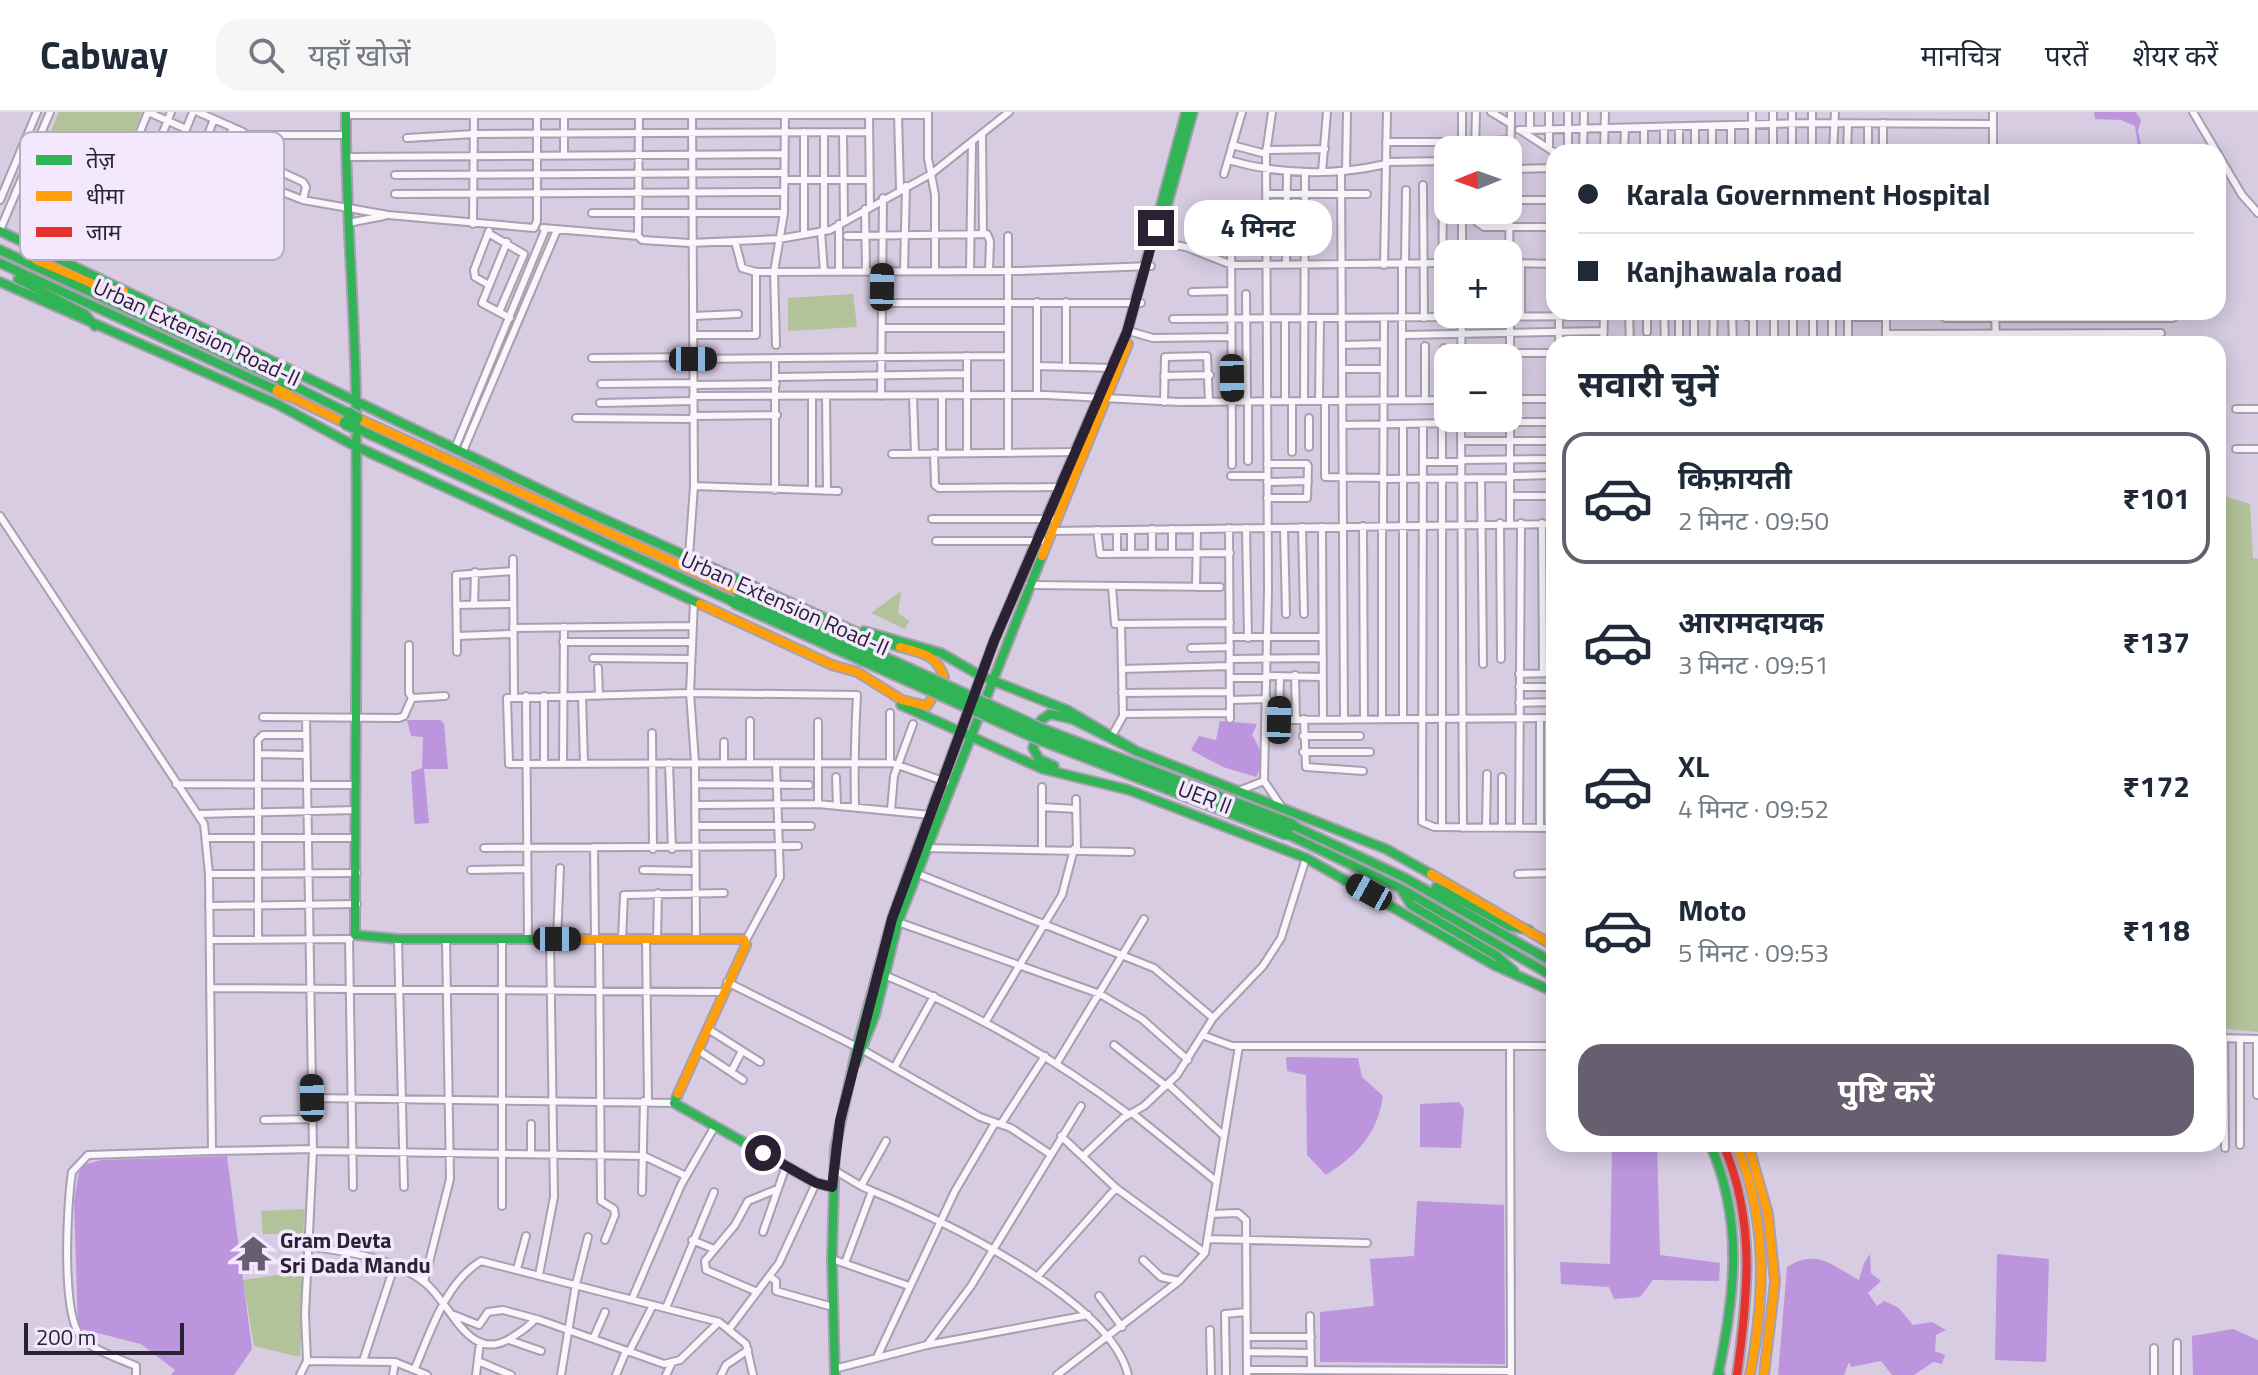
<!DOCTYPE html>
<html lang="hi">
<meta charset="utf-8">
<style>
:root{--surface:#fff;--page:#f6f6f7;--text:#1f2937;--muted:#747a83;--line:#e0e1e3;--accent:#675e70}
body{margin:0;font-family:"Titillium Web","Noto Sans Devanagari",sans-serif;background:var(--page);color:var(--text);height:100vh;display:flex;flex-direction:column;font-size:30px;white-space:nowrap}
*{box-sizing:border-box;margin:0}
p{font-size:26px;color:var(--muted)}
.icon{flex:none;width:44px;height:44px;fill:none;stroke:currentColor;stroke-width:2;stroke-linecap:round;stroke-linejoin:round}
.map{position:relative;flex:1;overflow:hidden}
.side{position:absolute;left:1546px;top:224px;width:680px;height:816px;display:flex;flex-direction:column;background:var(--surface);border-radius:24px;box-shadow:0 4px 20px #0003}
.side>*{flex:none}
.banner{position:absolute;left:1546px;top:32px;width:680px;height:176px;border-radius:24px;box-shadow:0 4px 20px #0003;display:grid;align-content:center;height:176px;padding:0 32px;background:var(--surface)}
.needle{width:52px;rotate:269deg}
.buttons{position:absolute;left:1434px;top:24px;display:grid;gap:16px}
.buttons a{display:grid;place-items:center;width:88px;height:88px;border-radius:16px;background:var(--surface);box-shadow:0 4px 20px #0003;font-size:40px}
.scale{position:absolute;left:24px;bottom:20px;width:160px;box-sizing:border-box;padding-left:8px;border:4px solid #2a2232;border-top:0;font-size:22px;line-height:28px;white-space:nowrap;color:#2a2232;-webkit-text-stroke:6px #f3e8fe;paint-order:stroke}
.end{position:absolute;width:36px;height:36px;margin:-18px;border:10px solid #2a2232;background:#fff;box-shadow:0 0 0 4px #fff}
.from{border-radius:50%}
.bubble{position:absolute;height:56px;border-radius:24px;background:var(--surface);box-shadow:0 4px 20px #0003;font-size:26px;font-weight:700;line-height:56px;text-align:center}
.car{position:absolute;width:24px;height:48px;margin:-24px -12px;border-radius:10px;box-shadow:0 0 6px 2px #0007;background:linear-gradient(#222 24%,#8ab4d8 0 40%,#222 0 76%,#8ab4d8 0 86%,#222 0)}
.banner b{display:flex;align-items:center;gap:28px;height:76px;font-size:30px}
.banner b+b{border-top:2px solid var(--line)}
.banner i{width:20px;height:20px;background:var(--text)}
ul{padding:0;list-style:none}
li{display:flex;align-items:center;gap:24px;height:132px;margin:0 16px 12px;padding:0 16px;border:4px solid transparent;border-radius:24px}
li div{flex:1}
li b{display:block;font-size:30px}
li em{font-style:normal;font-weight:700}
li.selected{border-color:var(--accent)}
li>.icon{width:72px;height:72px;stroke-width:1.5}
h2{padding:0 32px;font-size:36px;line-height:96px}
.cta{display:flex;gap:16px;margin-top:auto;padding:16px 32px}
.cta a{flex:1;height:92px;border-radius:24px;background:var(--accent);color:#fff;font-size:32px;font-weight:700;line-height:92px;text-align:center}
header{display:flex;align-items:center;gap:48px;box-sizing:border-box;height:112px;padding:0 40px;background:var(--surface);border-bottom:2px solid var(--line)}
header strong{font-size:38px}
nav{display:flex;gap:44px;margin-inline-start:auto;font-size:28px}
.search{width:560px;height:72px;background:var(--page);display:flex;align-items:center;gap:20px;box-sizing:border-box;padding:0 28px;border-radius:24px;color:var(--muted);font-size:30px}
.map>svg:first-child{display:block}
</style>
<header>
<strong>Cabway</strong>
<div class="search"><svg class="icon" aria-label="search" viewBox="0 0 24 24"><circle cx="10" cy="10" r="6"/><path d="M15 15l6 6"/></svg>यहाँ खोजें</div>
<nav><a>मानचित्र</a><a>परतें</a><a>शेयर करें</a></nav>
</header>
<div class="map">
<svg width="2258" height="1263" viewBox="0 0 2258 1263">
<rect width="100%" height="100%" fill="#d7cce2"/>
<!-- green -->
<path fill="#b2c299" d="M59,0H142L128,35L155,44L154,65L96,66L87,51L77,52L63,64L41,42Z
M853,182L857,215L788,219V186Z
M2218,382L2250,392L2253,446L2258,447V920L2218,916Z
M901,479L898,501L909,509L905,517L871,501Z
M305,1097L303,1122H263L261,1099Z
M304,1159L300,1245L254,1234L243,1168Z"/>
<!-- water -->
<path fill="#bc95de" d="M2094,0H2136L2141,8L2138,19L2142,35L2138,36L2135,14L2121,8L2095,7Z
M407,608H440L444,612L448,657H424L429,711L415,712L414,707L411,660L422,656L423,625L411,624Z
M1220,609L1257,612L1252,623C1261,636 1265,650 1256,665L1223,655L1191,638L1199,624L1216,628Z
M1286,945L1358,946L1362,965L1383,984C1377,1023 1358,1042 1326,1063L1307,1043L1306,963L1287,959Z
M1459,990L1464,997L1461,1036L1420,1035V992Z
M1612,1032H1701L1657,1034L1660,1143L1720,1151L1719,1169L1653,1168L1640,1185L1614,1187L1609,1175L1561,1172L1560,1150L1610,1152Z
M227,1044L252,1237L234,1263H171L175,1258L141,1232L78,1216L74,1089L80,1054L101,1048Z
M1417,1089L1504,1093L1505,1252L1320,1250V1200L1374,1194L1370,1147L1414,1144Z
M1870,1142L1871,1161L1881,1169L1868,1181L1877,1194L1884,1189L1899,1196L1913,1213L1932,1210L1946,1218L1936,1223L1935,1239L1945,1243L1942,1252L1933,1250L1914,1263H1892L1881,1249L1851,1255L1849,1250L1844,1263H1778L1787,1155C1817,1136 1833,1154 1859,1168L1864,1151Z
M1997,1142L2049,1147L2046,1250L1995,1248Z
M2233,1217L2258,1228V1263H2193L2192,1224Z"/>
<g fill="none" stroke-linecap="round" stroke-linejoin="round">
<defs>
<path id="street" d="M171,0C166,12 162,25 155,36L140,34L138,25L148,0L186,17
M193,0L175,45L189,56L197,51L214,7
M198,0L243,20L248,26L229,73
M639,0L638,124L642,128L690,131L779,127L830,118L931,62L1009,0
M928,0V46L935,83V159
M1272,0L1266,42L1268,477L1264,669L1283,697
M1462,0V38
M1491,0L1511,12
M1530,0V18
M1568,0V40
M1752,0V40
M1773,0V40
M1792,0V40
M1993,0V40
M2193,0L2242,83L2258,101
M869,2L870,95
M345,3H928
M898,3L900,76
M564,4V43
M1883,11V40
M1868,12V40
M1712,14V40
M1731,14V40
M233,16L212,60L214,67L247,78L262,51
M1644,16V40
M1664,16V40
M1679,16V40
M1519,18L1812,11L1993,12
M1520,18L1554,40
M804,20V122
M824,20V119
M843,20L844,109
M982,22L983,122
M247,23H346
M407,26L474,22L868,20
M1386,30H1462
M1475,30L1510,28
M1232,33L1266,42
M1549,36V0
M1266,38L1325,37
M1475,38L1476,0
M1583,40L1584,0
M1604,40L1605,0
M1624,40L1625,16
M1695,40V14
M1812,40V0
M1833,40L1835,0
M1847,40L1848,12
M243,42L303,70L306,75L303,88L388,103L534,116L537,109V0
M346,45L784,42
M1228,48C1280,63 1333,64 1386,52
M1386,50L1448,49
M1510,57L1553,56
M1341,59L1344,608
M1346,59L1347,0
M1322,60L1327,0
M1224,62L1242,0
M395,63L784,61
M784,68H869
M254,69L303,88
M19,73L41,78L65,69L153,73L212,64
M1423,73L1424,206
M395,82L784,80
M1267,82H1367
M0,88L37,0
M1509,88H1554
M865,97L866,159
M1476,98L1477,110L1484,115H1554
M592,101H784
M348,111L384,104
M473,112L474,0
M839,112V160
M1553,115L1554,40
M543,116L638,124
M0,118L50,0
M821,119L824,160
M488,121L524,142L499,200
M1231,121L1268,118
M847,124L987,122L990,129L989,159
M735,129L742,156L756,160
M1152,129L1186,135L1232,153L1448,151
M507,130L482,191L510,206
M1462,142V98
M1405,151L1406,78
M1508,151L1554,152
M1509,151L1511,0
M1521,151V204
M1286,152L1287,60
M1384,153L1387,0
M904,159L906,74
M970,159L972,30
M489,173L475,165L474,158L489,119
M1192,180L1231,179
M1246,182L1247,290
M882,191H1141
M1629,200L1630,232
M1647,200V220
M1664,200L1665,232
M1679,200V232
M1732,200L1733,232
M1739,200L1753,207
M1753,200V232
M1774,200V230
M1848,200V232
M1995,200L1996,232
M693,204L738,202
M1442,205L1443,73
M1848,205H1886
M1945,206H2173
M1173,207L1604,204
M882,216H1007
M1132,220L1153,226L1231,225
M1886,222L2161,221
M693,223H756V160L1020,159L1151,154
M1404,223L1604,219
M1793,230V200
M1753,231L1848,229
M1559,232V204
M1603,232L1604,204
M1694,232V200
M1713,232L1714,200
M1813,232V200
M1832,232V200
M1886,232V200
M776,233L774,160L784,101L785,0
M1342,233L1384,232
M1444,236V288
M1461,241H1554
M967,244V341
M592,246L693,245
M775,246V378
M1461,246L1462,202
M693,247L1007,244
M1066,253V190
M1037,254L1114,256
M1342,257H1384
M1164,264L1210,263
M777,265L967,262
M601,272L693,271
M693,273L776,272
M1037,283V190
M693,284L1046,283L1180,290L1448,288
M826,284L827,379
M881,284L883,86
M913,284L915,342
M942,284V341
M1508,287H1554
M1402,288V151
M1425,288V234
M1285,289V206
M1304,289L1305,60
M1319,289L1320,206
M1325,289V365L1384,366
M1164,290L1165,245L1207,244L1209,290
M1292,290V340
M600,291L693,289
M2236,297H2258
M693,304L777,303
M576,306L693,307
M1309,306V335
M1461,306L1463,716
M1423,312L1422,710L1434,715L1554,716
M1342,313L1510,310V204
M1461,329H1554
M455,336L546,116
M2236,337H2258
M463,339L557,118
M1008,340V124
M934,341L935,373L939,376L1063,375
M892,342L1077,340
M1462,348L1554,347
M1248,349V290
M1423,350H1462
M1442,350V312
M1267,352H1307L1308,354L1307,386H1267
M1232,353L1231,104L1236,100L1267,99
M1231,364H1267
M1511,364L1554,363
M1384,367L1511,366
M1481,367L1483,552
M1267,370L1308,369
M694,374L838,379
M812,378V284
M1511,384H1554
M0,404L204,712L209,762L212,1039L313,1037
M932,407H1057
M1500,411L1501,547
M1510,411V310H1554
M1542,411L1543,561
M1363,414L1364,607
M1383,414L1384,206
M1302,415L1304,502
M1322,415L1323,607
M1229,416L1230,607
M1246,416L1248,526
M1284,416L1286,502
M1097,418L1100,442L1230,441
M1117,418V442
M1131,418V442
M1051,419L1554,412
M936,429H1046
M1152,441V417
M1172,441V417
M689,444L694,374L692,0
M513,447L514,584
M1029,473L1220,475
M1112,475L1115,512L1230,511
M1196,475L1197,417
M694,489L690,581L695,650L696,827
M456,493L512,492
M474,493L475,460
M513,516L692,514
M457,524L513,522
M1230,525H1322
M563,530H692
M409,533V581L412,586
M1191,536L1230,535
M457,540L456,463L512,459
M593,546L691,547
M1230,547L1323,546
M598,556L599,584
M1122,557L1230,554
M1519,562L1554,561
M1295,563L1296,608
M1267,564L1323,565
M1230,566H1267
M1519,575H1554
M1122,581L1230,580
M526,584L528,827
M582,584L584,650
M1230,588L1267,587
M1519,591L1554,590
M890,601V651
M1123,602L1229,601
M263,605L399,606L404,604L412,586L445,584
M1540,606V716
M1304,607L1306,655L1363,659
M1382,607V414
M1403,607V313
M1266,608L1554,606
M1279,608L1280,564
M818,610V692
M652,621L653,737
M1113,622L1123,604L1121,512
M1303,624H1360
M724,630V650
M1303,640H1370
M258,642L305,643
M544,651V584
M563,651L564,515
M669,651L672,737
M750,651V609
M836,665L837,693
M176,672L356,673
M696,672L809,673
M1238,679L1264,669
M1076,687L1077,737
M696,693L818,692L931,703
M855,695C854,657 855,620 857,583L690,581L507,586L509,652L892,651L946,670
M1042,695L1076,697
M891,698L894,664L913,612
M199,702L356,698
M696,714H811
M1442,715V367
M1486,715L1487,662
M1502,715V665
M1519,715L1521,411
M207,726H356
M594,735L595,827
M484,736L798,734
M921,736L1131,740
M1042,738V675
M471,758L527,757
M643,758L695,759
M913,760L1154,856L1213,906
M209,762L357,761
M1518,762L1554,761
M209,794L357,792
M895,809L1100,882L1142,907L1188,948
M258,827V628L263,623H306
M349,827L353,1075
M398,827L404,1075
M557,827L560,756
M599,827L601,1089L614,1097L615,1103L605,1128
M622,827L624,783L724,781
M646,827L648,989
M657,827L658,781
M210,828L350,827
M746,828L780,765L776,651
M882,862C971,899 1052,944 1128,1002
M727,870L863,938L980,1005L1011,1016L1050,1042
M210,876L721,880
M986,909L1062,783L1074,737
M708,917L760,950
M1202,923L1232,934H1554
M2218,926L2258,927
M2224,926L2225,1036
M2257,927V983
M1114,933L1166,974
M1510,934L1511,1263
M698,938L743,968
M1057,951L1144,807
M894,956L934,884
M731,960L742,939
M1168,972L1224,1024
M312,986L674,991
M1132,1001L1216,1069
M264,1008L312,1007
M531,1012V1041
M1001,1012L1045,944
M1061,1024L1116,1076L1205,1141
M2149,1032V1035
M2165,1032V1035
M2206,1032V1035
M2240,1033V927
M2180,1035V1032
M313,1039L644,1044L686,1064
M1083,1044L1123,1006L1144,994L1177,963L1213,906L1263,854L1281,826L1306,746
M834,1058L861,1074
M872,1079L861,1074L886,1029
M642,1080L644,989
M502,1094V827
M1211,1102L1238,1101L1246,1108L1247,1263
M763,1120L786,1054
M1208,1127L1367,1131
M692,1128L714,1137
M307,1134C347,1140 390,1144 424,1170C451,1190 468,1253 511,1226C520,1220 529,1215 535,1207
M832,1147L909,1174
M1143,1148L1161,1165L1179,1169
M845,1151L872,1079C939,1106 1111,1188 1128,1263
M517,1157L526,1124
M539,1163L554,1085L550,827
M769,1164L776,1169V1179L833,1195
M1037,1165L1116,1076
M424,1170L450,1067L446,827
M755,1179L706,1158L705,1149L735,1113L748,1089L775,1078
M1099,1184L1122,1215
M632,1187L681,1073L715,1014
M666,1196L714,1080
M454,1203L479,1213L488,1200L503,1198L540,1208L664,1252L680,1248L719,1210
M1310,1204L1311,1258
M730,1216L779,1151L816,1071
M1210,1218L1211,1263
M594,1225L605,1200
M1247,1225H1311
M509,1228L541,1239
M2177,1231V1263
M927,1233L971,1174L1081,994
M629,1240L653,1193
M1247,1240L1311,1241
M877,1245L955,1079L995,1011
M307,1249L395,1250L427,1263
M363,1249L394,1155
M478,1249L511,1263
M415,1256C431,1219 445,1171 481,1149L719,1210L746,1232L753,1263
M834,1257L927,1233L1088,1203
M1247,1258L1511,1259
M136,1263V1254C118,1246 94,1239 81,1225C61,1201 67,1092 72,1060L88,1043L212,1039
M300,1263L307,1249L305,1202L313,1039L306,606
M393,1263L395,1250
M476,1263L480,1230
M561,1263L576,1172L588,1125
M616,1263L626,1239
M666,1263L672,1251
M721,1263L726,1253L748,1238
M1057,1263L1179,1169L1205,1141L1239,934
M1226,1263L1225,1202L1246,1200
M2154,1263V1236"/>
<path id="fast" d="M346,0C345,97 355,193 356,290C358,468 355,645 355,823L398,827H579
M0,119L579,396L872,527L900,535
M1160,119L1193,0
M0,138L283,269
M0,151L278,279
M18,167L85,202L95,214
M0,170L277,292L353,333L700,492
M292,273L348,301
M356,316L734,490
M1046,407L1127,220L1186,0
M864,519L941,541L981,564L1067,598L1136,639L1386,737L1431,762
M901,593L1043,657L1129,678L1306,746L1494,853L1554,880
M1054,654L1039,647L1033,636L1041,608L1050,602L1072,607L1136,639
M1292,713L1405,766L1554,851
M1287,722L1400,776L1554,865
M1436,775L1509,814L1529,818
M1403,780L1411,793L1497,844L1514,859
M856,951L875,903L898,810L1042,444
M678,982L674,991L816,1071L832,1075
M1710,1032C1744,1108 1735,1184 1718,1263
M1719,1259L1720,1263
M835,1263L832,1147L835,1036L857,935L892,807L909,759"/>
<path id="slow" d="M36,148L103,176L124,179
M287,283L345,311
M357,306L739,480
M1042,444L1128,232
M700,492L832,553L857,560L902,588L927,594L944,565C936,542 922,541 900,535
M909,759L994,529L1046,407
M1431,762L1554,834
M579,827H744L746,833L678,982
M1736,1032C1768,1108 1765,1183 1750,1263
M1748,1032L1768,1102L1775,1170L1764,1263"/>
<path id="jam" d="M1723,1032C1756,1108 1748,1183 1737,1263"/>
</defs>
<!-- street casing -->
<use href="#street" stroke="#a89fb0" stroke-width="10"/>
<!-- fast casing -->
<use href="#fast" stroke="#a89fb0" stroke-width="12"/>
<!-- slow casing -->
<use href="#slow" stroke="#a89fb0" stroke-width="12"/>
<!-- jam casing -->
<use href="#jam" stroke="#a89fb0" stroke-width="12"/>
<!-- street -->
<use href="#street" stroke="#f9f7fb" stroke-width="6"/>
<!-- fast -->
<use href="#fast" stroke="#30b455" stroke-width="8"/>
<!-- slow -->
<use href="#slow" stroke="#ff9f0a" stroke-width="8"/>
<!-- jam -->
<use href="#jam" stroke="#e5322d" stroke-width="8"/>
<defs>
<path id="fast-bridge" d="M283,269L292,273
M348,301L357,306
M345,311L356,316
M739,480L1042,618L1292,713
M734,490L1038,626L1287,722"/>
<path id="slow-bridge" d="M278,279L287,283"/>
</defs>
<!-- fast-bridge casing -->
<use href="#fast-bridge" stroke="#a89fb0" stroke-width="15" stroke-linecap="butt"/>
<!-- slow-bridge casing -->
<use href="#slow-bridge" stroke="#a89fb0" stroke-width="15" stroke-linecap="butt"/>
<!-- fast-bridge -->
<use href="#fast-bridge" stroke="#30b455" stroke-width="11"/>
<!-- slow-bridge -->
<use href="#slow-bridge" stroke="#ff9f0a" stroke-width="11"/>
</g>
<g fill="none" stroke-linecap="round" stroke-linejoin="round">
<!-- route -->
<path stroke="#2a2232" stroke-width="10" d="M763,1041L816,1071L832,1075L840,1009L892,807L994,529L1127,220L1156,116"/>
</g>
<!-- icons -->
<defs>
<symbol id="temple-bare" viewBox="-9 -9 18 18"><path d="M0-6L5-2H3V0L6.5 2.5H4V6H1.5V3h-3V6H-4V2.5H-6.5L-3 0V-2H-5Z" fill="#675e70" stroke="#f3e8fe" stroke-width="2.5" paint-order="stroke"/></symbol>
</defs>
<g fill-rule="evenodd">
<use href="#temple-bare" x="228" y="1116" width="51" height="51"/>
</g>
<g text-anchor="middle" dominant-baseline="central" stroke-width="7" stroke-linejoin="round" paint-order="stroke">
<!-- street labels -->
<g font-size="22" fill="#2a2232" stroke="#f3e8fe">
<text transform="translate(197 220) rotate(25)">Urban Extension Road-II</text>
<text transform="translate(785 491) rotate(24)">Urban Extension Road-II</text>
<text transform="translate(1205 685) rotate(21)">UER II</text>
</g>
<!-- poi labels -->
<g font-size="22" font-weight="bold" fill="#2a2232" stroke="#f3e8fe" text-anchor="start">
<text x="280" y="1128">Gram Devta<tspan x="280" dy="25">Sri Dada Mandu</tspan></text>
</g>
</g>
<!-- legend -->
<rect x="20" y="20" width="264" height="128" rx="12" fill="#f3e8fe" stroke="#b7adc1" stroke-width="2"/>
<rect x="36" y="43" width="36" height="10" fill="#30b455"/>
<rect x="36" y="79" width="36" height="10" fill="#ff9f0a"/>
<rect x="36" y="115" width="36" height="10" fill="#e5322d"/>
<g font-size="22" fill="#2a2232">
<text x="86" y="56">तेज़</text>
<text x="86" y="92">धीमा</text>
<text x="86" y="128">जाम</text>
</g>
</svg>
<div class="buttons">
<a><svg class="needle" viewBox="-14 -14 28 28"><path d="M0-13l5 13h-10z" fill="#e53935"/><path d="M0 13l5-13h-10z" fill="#747a83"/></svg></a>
<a>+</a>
<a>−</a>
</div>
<div class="scale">200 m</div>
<i class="end from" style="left:763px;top:1041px"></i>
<i class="end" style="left:1156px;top:116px"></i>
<div class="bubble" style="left:1184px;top:88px;width:148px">4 मिनट</div>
<i class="car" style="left:882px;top:175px;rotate:1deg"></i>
<i class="car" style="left:693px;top:247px;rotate:90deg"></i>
<i class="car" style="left:1232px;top:266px;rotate:179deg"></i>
<i class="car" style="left:1279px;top:608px;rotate:1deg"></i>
<i class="car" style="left:1369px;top:780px;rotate:299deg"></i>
<i class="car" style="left:557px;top:827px;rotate:90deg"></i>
<i class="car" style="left:312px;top:986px;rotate:359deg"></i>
<div class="banner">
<b><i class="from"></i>Karala Government Hospital</b>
<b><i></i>Kanjhawala road</b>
</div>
<section class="side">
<h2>सवारी चुनें</h2>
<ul>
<li class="selected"><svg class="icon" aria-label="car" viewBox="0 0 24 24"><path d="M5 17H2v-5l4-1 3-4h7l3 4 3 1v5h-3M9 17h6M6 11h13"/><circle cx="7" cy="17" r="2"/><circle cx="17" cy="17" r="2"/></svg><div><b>किफ़ायती</b><p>2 मिनट · 09:50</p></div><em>₹101</em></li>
<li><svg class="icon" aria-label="car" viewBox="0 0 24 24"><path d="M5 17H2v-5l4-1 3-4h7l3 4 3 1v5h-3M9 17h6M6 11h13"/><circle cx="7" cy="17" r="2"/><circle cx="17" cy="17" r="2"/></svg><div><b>आरामदायक</b><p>3 मिनट · 09:51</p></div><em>₹137</em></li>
<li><svg class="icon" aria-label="car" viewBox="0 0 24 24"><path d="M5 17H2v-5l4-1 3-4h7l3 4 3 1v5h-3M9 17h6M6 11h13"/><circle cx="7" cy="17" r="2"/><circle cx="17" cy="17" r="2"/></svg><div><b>XL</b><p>4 मिनट · 09:52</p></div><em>₹172</em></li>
<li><svg class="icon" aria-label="car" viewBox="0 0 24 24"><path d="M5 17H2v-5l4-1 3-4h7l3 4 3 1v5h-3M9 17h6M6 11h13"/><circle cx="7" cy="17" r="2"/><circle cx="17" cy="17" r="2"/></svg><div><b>Moto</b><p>5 मिनट · 09:53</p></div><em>₹118</em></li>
</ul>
<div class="cta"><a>पुष्टि करें</a></div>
</section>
</div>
